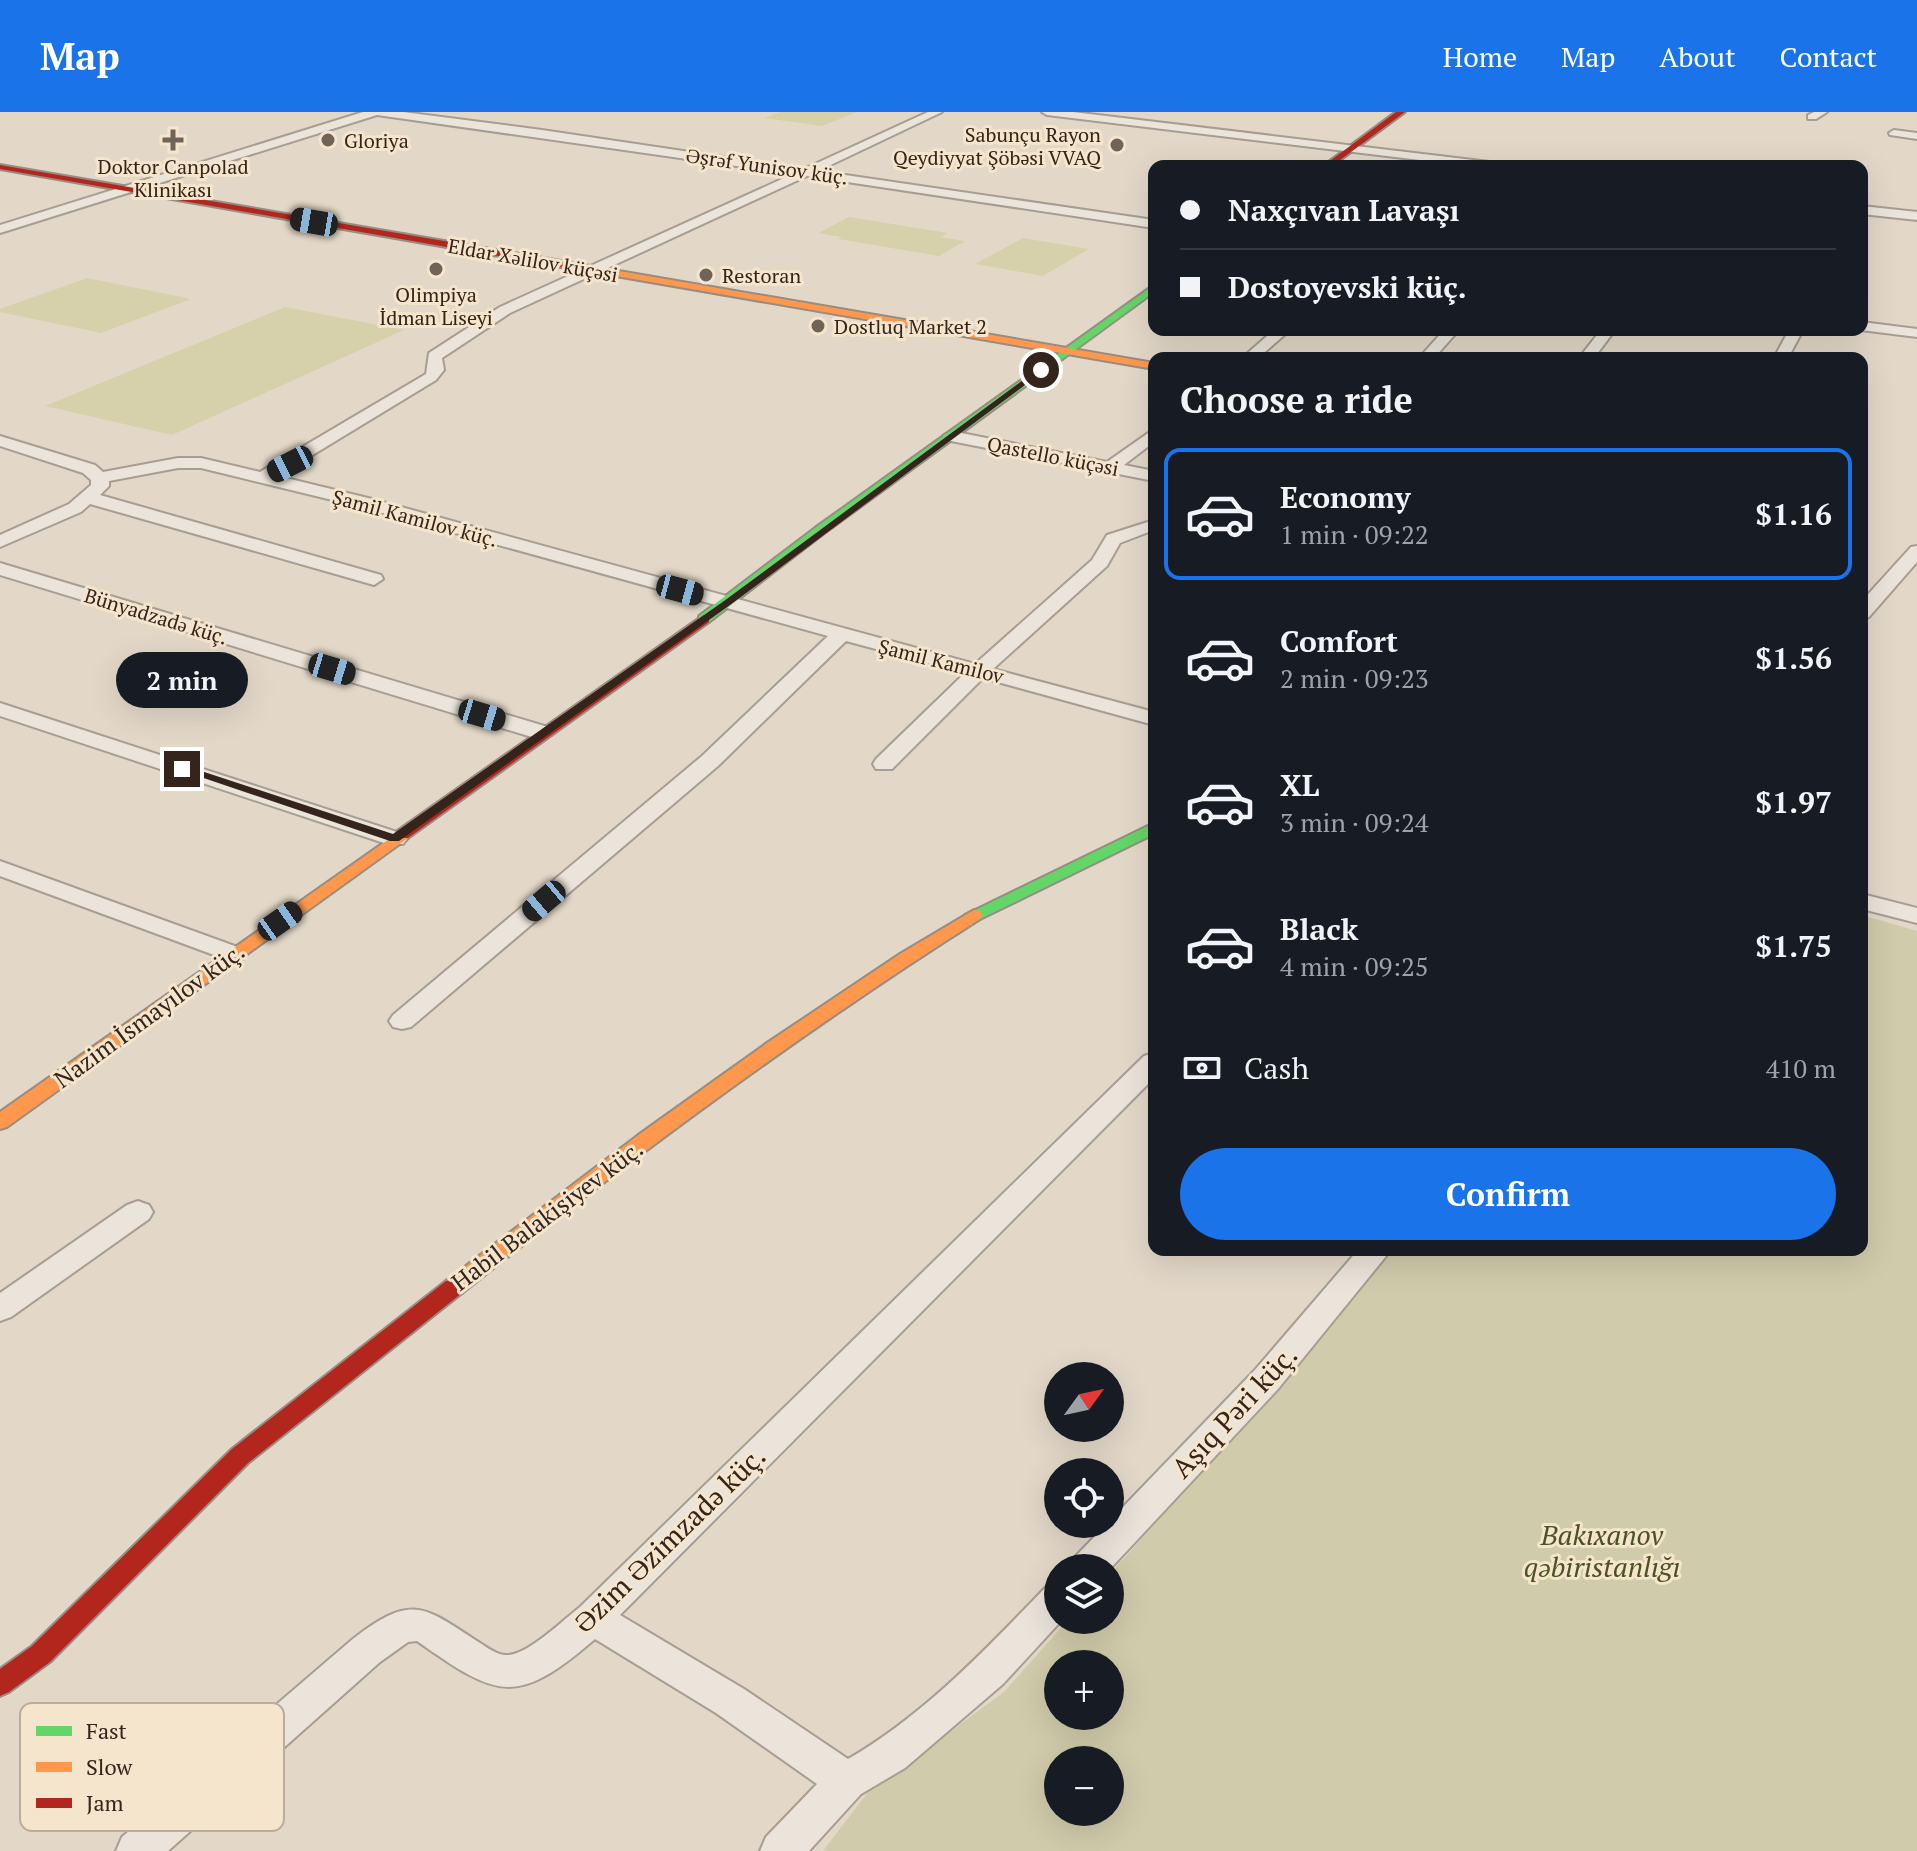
<!DOCTYPE html>
<meta charset="utf-8">
<style>
:root{--surface:#171b24;--page:#20242c;--text:#f1f3f6;--muted:#9ea1a6;--line:#363941;--accent:#1a73e8}
body{margin:0;font-family:"PT Serif",serif;background:var(--page);color:var(--text);height:100vh;display:flex;flex-direction:column;font-size:30px;white-space:nowrap}
*{box-sizing:border-box;margin:0}
p{font-size:26px;color:var(--muted)}
.icon{flex:none;width:44px;height:44px;fill:none;stroke:currentColor;stroke-width:2;stroke-linecap:round;stroke-linejoin:round}
.map{position:relative;flex:1;overflow:hidden}
.sheet{position:absolute;left:1148px;top:240px;width:720px;height:904px;display:flex;flex-direction:column;background:var(--surface);border-radius:16px;box-shadow:0 8px 32px #0002}
.sheet>*{flex:none}
.hud{position:absolute;left:1148px;top:48px;width:720px;height:176px;border-radius:16px;box-shadow:0 8px 32px #0002;display:grid;align-content:center;height:176px;padding:0 32px;background:var(--surface)}
.needle{width:52px;rotate:57deg}
.buttons{position:absolute;left:1044px;top:1250px;display:grid;gap:16px}
.buttons a{display:grid;place-items:center;width:80px;height:80px;border-radius:50%;background:var(--surface);box-shadow:0 8px 32px #0002;font-size:40px}
.end{position:absolute;width:36px;height:36px;margin:-18px;border:10px solid #35241b;background:#fff;box-shadow:0 0 0 4px #fff}
.from{border-radius:50%}
.bubble{position:absolute;height:56px;border-radius:28px;background:var(--surface);box-shadow:0 8px 32px #0002;font-size:26px;font-weight:700;line-height:56px;text-align:center}
.car{position:absolute;width:24px;height:48px;margin:-24px -12px;border-radius:10px;box-shadow:0 0 6px 2px #0007;background:linear-gradient(#222 24%,#8ab4d8 0 40%,#222 0 76%,#8ab4d8 0 86%,#222 0)}
.hud b{display:flex;align-items:center;gap:28px;height:76px;font-size:30px}
.hud b+b{border-top:2px solid var(--line)}
.hud i{width:20px;height:20px;background:var(--text)}
ul{padding:0;list-style:none}
li{display:flex;align-items:center;gap:24px;height:132px;margin:0 16px 12px;padding:0 16px;border:4px solid transparent;border-radius:16px}
li div{flex:1}
li b{display:block;font-size:30px}
li em{font-style:normal;font-weight:700}
li.current{border-color:var(--accent)}
li>.icon{width:72px;height:72px;stroke-width:1.5}
h2{padding:0 32px;font-size:36px;line-height:96px}
.pay{display:flex;align-items:center;gap:20px;height:88px;padding:0 32px;font-size:30px}
.pay p{margin-inline-start:auto}
.action{display:flex;gap:16px;margin-top:auto;padding:16px 32px}
.action a{flex:1;height:92px;border-radius:48px;background:var(--accent);color:#fff;font-size:32px;font-weight:700;line-height:92px;text-align:center}
header{display:flex;align-items:center;gap:48px;box-sizing:border-box;height:112px;padding:0 40px;background:var(--accent);color:#fff}
header strong{font-size:38px}
nav{display:flex;gap:44px;margin-inline-start:auto;font-size:28px}
.map>svg:first-child{display:block}
</style>
<header>
<strong>Map</strong>
<nav><a>Home</a><a>Map</a><a>About</a><a>Contact</a></nav>
</header>
<div class="map">
<svg width="1917" height="1739" viewBox="0 0 1917 1739">
<rect width="100%" height="100%" fill="#e3d8c8"/>
<!-- green -->
<path fill="#d6d1aa" d="M780,0H857L822,14L764,6Z
M849,105L948,121L941,125L965,129L939,144L838,127L841,125L818,121Z
M1023,126L1089,137L1043,164L975,152Z
M87,166L191,187L101,221L0,200V197Z
M285,195L404,218L172,323L45,294Z"/>
<!-- cemetery -->
<path fill="#d0cbaa" fill-rule="evenodd" d="M1862,803L1917,819V1739H823L868,1680L1004,1580L1068,1508H1110V1462L1323,1225L1391,1138H1862ZM1058,1552H1110V1604H1058ZM1058,1648H1110V1700H1058Z"/>
<g fill="none" stroke-linecap="round" stroke-linejoin="round">
<defs>
<path id="street" d="M363,0H403L542,18L804,57L928,0H942L818,59L1154,108V116L807,64L510,201L442,246L444,258L436,268L278,364L372,387L975,552L1092,448L1107,423L1154,408V418L1120,431L1107,454L993,557L1154,600V613L983,566L892,657H876L873,652L876,647L965,561L846,529L718,654L411,915L402,917L393,915L389,909L393,903L702,644L828,524L361,395L201,356H178L109,369V374L100,383L381,463L383,467L374,473L367,471L90,392L81,400L0,435V423L69,392L91,373V368L83,361L0,334V324L95,353L103,360L178,346H201L260,360L426,262L429,241L500,195L793,62L377,3L0,121V113Z
M1042,0H1073L1498,51L1504,54H1470L1047,3Z
M1814,0H1827L1816,7H1808V3Z
M1894,18L1917,21V27L1890,23L1889,21Z
M1862,94L1917,100V108L1862,102Z
M1862,210L1917,217V225L1861,218Z
M1274,218H1290L1258,246H1242Z
M1444,218H1459L1434,246H1419Z
M1601,218H1615L1594,246H1579Z
M1789,218H1803L1788,246H1774Z
M1154,317V330L1124,353L1154,359V369L951,329L943,324L951,319L1107,350Z
M1917,434V450L1869,505L1862,507V489L1911,435Z
M0,451L551,616L554,621L543,627L535,626L0,463Z
M0,591L403,722L407,727L403,732H387L0,604Z
M0,749L243,837L247,842L243,847H225L0,764Z
M1862,782L1917,796V811L1862,797Z
M1154,941V966L620,1503L744,1577L848,1647C924,1603 985,1538 1045,1476L1058,1471V1508H1062L1003,1572L905,1656L861,1682L809,1739H760L766,1725L817,1672L716,1601L595,1527C516,1595 498,1586 417,1529L408,1530L380,1550L168,1739H116L122,1725L354,1526C413,1481 423,1494 480,1531C488,1536 498,1544 508,1543C529,1542 563,1508 580,1495L1144,944Z
M138,1089L149,1093L153,1100L149,1107L11,1205L0,1209V1181L127,1093Z
M1358,1138H1391L1278,1277L1110,1457L1070,1456L1075,1445L1254,1259Z"/>
<path id="fast" d="M1154,173V180L823,422L709,510H699V504L815,416Z
M1154,711V722L980,807H968L965,803Z"/>
<path id="slow" d="M561,149L1154,251V257L558,154Z
M402,718L410,723L408,726L7,1015L0,1017V1000Z
M974,798L980,799L983,803L980,807C800,921 629,1048 462,1181L454,1183L446,1181L443,1175L446,1169L637,1024L767,931L900,842Z"/>
<path id="jam" d="M1396,0H1405L1332,54H1323Z
M0,53L561,149L566,152L561,155L0,57Z
M704,503L709,504V510L408,726H396L394,723L396,720Z
M454,1167L462,1169L465,1175L462,1181L248,1351L50,1550L9,1580L0,1584V1557L32,1534L232,1337L446,1169Z"/>
</defs>
<!-- street casing -->
<use href="#street" stroke="#a79d92" stroke-width="4"/>
<!-- fast casing -->
<use href="#fast" stroke="#978d82" stroke-width="4"/>
<!-- slow casing -->
<use href="#slow" stroke="#978d82" stroke-width="4"/>
<!-- jam casing -->
<use href="#jam" stroke="#978d82" stroke-width="4"/>
<!-- street -->
<use href="#street" fill="#ebe4da" fill-rule="evenodd"/>
<!-- fast -->
<use href="#fast" fill="#63d668" fill-rule="evenodd"/>
<!-- slow -->
<use href="#slow" fill="#ff974d" fill-rule="evenodd"/>
<!-- jam -->
<use href="#jam" fill="#b3261e" fill-rule="evenodd"/>
</g>
<!-- route -->
<path fill="#35241b" d="M1038,257L1045,258L730,493L399,729H390L177,657L186,654L393,722L724,489Z"/>
<!-- markers -->
<g fill="#726358" stroke="#f5e5cd" stroke-width="3">
<path d="M169 16h8v8h8v8h-8v8h-8v-8h-8v-8h8z"/>
<circle cx="328" cy="28" r="8"/>
<circle cx="1117" cy="33" r="8"/>
<circle cx="436" cy="157" r="8"/>
<circle cx="706" cy="163" r="8"/>
<circle cx="818" cy="214" r="8"/>
</g>
<g text-anchor="middle" dominant-baseline="central" stroke-width="6" stroke-linejoin="round" paint-order="stroke">
<!-- far-poi labels -->
<g font-size="20" fill="#35241b" stroke="#f5e5cd" text-anchor="start">
<text x="1101" y="22" text-anchor="end">Sabunçu Rayon<tspan x="1101" dy="23">Qeydiyyat Şöbəsi VVAQ</tspan></text>
<text x="344" y="28">Gloriya</text>
<text x="173" y="54" text-anchor="middle">Doktor Canpolad<tspan x="173" dy="23">Klinikası</tspan></text>
<text x="722" y="163">Restoran</text>
<text x="436" y="182" text-anchor="middle">Olimpiya<tspan x="436" dy="23">İdman Liseyi</tspan></text>
<text x="834" y="214">Dostluq Market 2</text>
</g>
<!-- far-street labels -->
<g font-size="20" fill="#35241b" stroke="#f5e5cd">
<text transform="translate(767 54) rotate(8)">Əşrəf Yunisov küç.</text>
<text transform="translate(533 148) rotate(10)">Eldar Xəlilov küçəsi</text>
<text transform="translate(1053 344) rotate(11)">Qastello küçəsi</text>
<text transform="translate(415 406) rotate(15)">Şamil Kamilov küç.</text>
<text transform="translate(156 504) rotate(17)">Bünyadzadə küç.</text>
<text transform="translate(941 549) rotate(14)">Şamil Kamilov</text>
</g>
<!-- street labels -->
<g font-size="24" fill="#35241b" stroke="#f5e5cd">
<text transform="translate(149 903) rotate(-36)">Nazim İsmayılov küç.</text>
<text transform="translate(547 1103) rotate(-37)">Habil Balakişiyev küç.</text>
</g>
<!-- near-street labels -->
<g font-size="28" fill="#35241b" stroke="#f5e5cd">
<text transform="translate(1234 1299) rotate(-47)">Aşıq Pəri küç.</text>
<text transform="translate(669 1427) rotate(-44)">Əzim Əzimzadə küç.</text>
</g>
<!-- near-park labels -->
<g font-size="28" font-style="italic" fill="#4c5222" stroke="#f5e5cd">
<text x="1602" y="1422">Bakıxanov<tspan x="1602" dy="32">qəbiristanlığı</tspan></text>
</g>
</g>
<!-- legend -->
<rect x="20" y="1591" width="264" height="128" rx="12" fill="#f5e5cd" stroke="#bbab98" stroke-width="2"/>
<rect x="36" y="1614" width="36" height="10" fill="#63d668"/>
<rect x="36" y="1650" width="36" height="10" fill="#ff974d"/>
<rect x="36" y="1686" width="36" height="10" fill="#b3261e"/>
<g font-size="22" fill="#35241b">
<text x="86" y="1627">Fast</text>
<text x="86" y="1663">Slow</text>
<text x="86" y="1699">Jam</text>
</g>
</svg>
<div class="buttons">
<a><svg class="needle" viewBox="-14 -14 28 28"><path d="M0-13l5 13h-10z" fill="#e53935"/><path d="M0 13l5-13h-10z" fill="#9ea1a6"/></svg></a>
<a><svg class="icon" aria-label="locate" viewBox="0 0 24 24"><circle cx="12" cy="12" r="6"/><path d="M12 2v4M12 18v4M2 12h4M18 12h4"/></svg></a>
<a><svg class="icon" aria-label="layers" viewBox="0 0 24 24"><path d="M12 4l9 5-9 5-9-5zM3 14l9 5 9-5"/></svg></a>
<a>+</a>
<a>−</a>
</div>
<i class="end from" style="left:1041px;top:258px"></i>
<i class="end" style="left:182px;top:657px"></i>
<div class="bubble" style="left:116px;top:540px;width:132px">2 min</div>
<i class="car" style="left:314px;top:110px;rotate:280deg"></i>
<i class="car" style="left:290px;top:352px;rotate:243deg"></i>
<i class="car" style="left:680px;top:478px;rotate:105deg"></i>
<i class="car" style="left:332px;top:557px;rotate:107deg"></i>
<i class="car" style="left:482px;top:603px;rotate:107deg"></i>
<i class="car" style="left:544px;top:789px;rotate:230deg"></i>
<i class="car" style="left:280px;top:809px;rotate:55deg"></i>
<div class="hud">
<b><i class="from"></i>Naxçıvan Lavaşı</b>
<b><i></i>Dostoyevski küç.</b>
</div>
<section class="sheet">
<h2>Choose a ride</h2>
<ul>
<li class="current"><svg class="icon" aria-label="car" viewBox="0 0 24 24"><path d="M5 17H2v-5l4-1 3-4h7l3 4 3 1v5h-3M9 17h6M6 11h13"/><circle cx="7" cy="17" r="2"/><circle cx="17" cy="17" r="2"/></svg><div><b>Economy</b><p>1 min · 09:22</p></div><em>$1.16</em></li>
<li><svg class="icon" aria-label="car" viewBox="0 0 24 24"><path d="M5 17H2v-5l4-1 3-4h7l3 4 3 1v5h-3M9 17h6M6 11h13"/><circle cx="7" cy="17" r="2"/><circle cx="17" cy="17" r="2"/></svg><div><b>Comfort</b><p>2 min · 09:23</p></div><em>$1.56</em></li>
<li><svg class="icon" aria-label="car" viewBox="0 0 24 24"><path d="M5 17H2v-5l4-1 3-4h7l3 4 3 1v5h-3M9 17h6M6 11h13"/><circle cx="7" cy="17" r="2"/><circle cx="17" cy="17" r="2"/></svg><div><b>XL</b><p>3 min · 09:24</p></div><em>$1.97</em></li>
<li><svg class="icon" aria-label="car" viewBox="0 0 24 24"><path d="M5 17H2v-5l4-1 3-4h7l3 4 3 1v5h-3M9 17h6M6 11h13"/><circle cx="7" cy="17" r="2"/><circle cx="17" cy="17" r="2"/></svg><div><b>Black</b><p>4 min · 09:25</p></div><em>$1.75</em></li>
</ul>
<div class="pay"><svg class="icon" aria-label="cash" viewBox="0 0 24 24"><path d="M3 7h18v10H3z"/><circle cx="12" cy="12" r="2"/></svg>Cash<p>410 m</p></div>
<div class="action"><a>Confirm</a></div>
</section>
</div>
